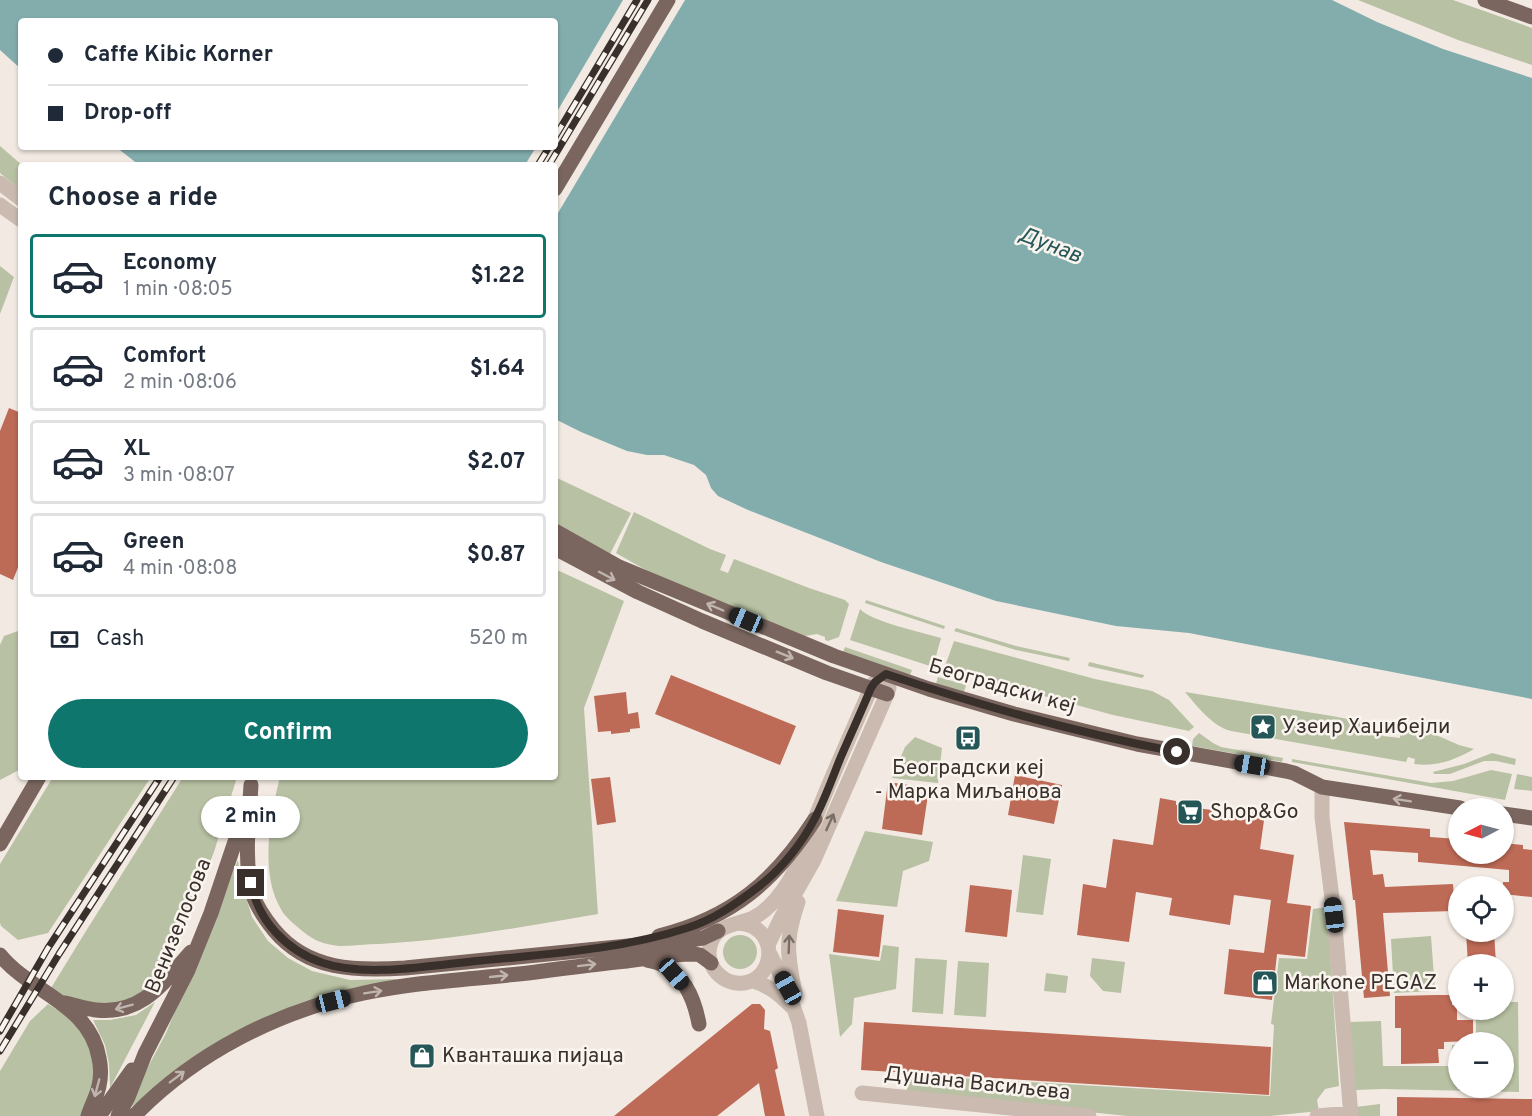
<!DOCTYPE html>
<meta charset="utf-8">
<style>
:root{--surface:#fff;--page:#f2f2f3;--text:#1f2937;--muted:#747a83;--line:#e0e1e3;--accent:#0f766e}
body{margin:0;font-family:Overpass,sans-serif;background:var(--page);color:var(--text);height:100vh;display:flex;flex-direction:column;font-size:22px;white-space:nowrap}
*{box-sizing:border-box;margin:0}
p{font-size:20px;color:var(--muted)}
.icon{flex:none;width:33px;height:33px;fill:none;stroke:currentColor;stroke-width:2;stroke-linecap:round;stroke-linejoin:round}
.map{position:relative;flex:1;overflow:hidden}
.sheet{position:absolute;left:18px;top:162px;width:540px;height:618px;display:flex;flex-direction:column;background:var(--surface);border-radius:6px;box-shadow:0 2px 4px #0004}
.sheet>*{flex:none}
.hud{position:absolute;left:18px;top:18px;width:540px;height:132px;border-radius:6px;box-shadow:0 2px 4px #0004;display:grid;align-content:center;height:132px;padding:0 30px;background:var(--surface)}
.needle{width:39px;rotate:264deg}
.controls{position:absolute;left:1448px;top:798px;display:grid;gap:12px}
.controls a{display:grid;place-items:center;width:66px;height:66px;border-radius:50%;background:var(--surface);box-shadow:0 2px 4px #0004;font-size:30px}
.end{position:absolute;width:27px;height:27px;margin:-14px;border:8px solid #39302c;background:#fff;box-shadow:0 0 0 3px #fff}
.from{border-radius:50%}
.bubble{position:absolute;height:42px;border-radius:21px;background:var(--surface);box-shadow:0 2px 4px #0004;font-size:20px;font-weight:700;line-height:42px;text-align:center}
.car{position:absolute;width:18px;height:36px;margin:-18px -9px;border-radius:8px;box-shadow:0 0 4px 2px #0007;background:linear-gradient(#222 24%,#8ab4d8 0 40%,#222 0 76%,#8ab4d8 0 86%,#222 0)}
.hud b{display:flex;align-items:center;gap:21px;height:57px;font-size:22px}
.hud b+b{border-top:2px solid var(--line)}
.hud i{width:15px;height:15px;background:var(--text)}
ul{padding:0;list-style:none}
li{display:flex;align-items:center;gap:18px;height:84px;margin:0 12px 9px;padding:0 18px;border:3px solid var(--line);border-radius:6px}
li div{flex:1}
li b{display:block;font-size:22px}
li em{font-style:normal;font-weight:700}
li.active{border-color:var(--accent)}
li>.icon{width:54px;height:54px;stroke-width:1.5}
h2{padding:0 30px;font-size:27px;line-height:72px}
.pay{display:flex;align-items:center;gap:15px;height:66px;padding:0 30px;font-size:22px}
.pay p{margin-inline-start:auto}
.cta{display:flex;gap:12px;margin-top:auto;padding:12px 30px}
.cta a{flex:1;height:69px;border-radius:36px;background:var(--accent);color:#fff;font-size:24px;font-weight:700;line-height:69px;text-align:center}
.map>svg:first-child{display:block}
</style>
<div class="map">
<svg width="1532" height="1116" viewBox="0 0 1532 1116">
<rect width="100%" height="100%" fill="#f2eae2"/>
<!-- green -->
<path fill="#b8c1a3" d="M1358,0H1453L1532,28V65L1458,40Z
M0,146L22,165L21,190L0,173Z
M0,266L14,277L0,314Z
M555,477L631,513L610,554L555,524Z
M634,512L710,549L726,555L720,570L728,573L734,559L809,588L845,600L849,604L839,637L828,641L825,640V637L817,634L805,636L658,577L616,553Z
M555,569L624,601L584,708L598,914C526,926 454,940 380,944C367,944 353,946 339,946C329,945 317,942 309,936C302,931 286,918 282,911C259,875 270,816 280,777H555Z
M866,600L945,626L944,629L865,603Z
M860,609C870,621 924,633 941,638L933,667L850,640Z
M956,628L1016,646L1070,658L1069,661L1016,650L954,631Z
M21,630V769L0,780V645L4,636Z
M954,641L1095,679L1152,691L1169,700L1194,727L1189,731L1113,715L944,669Z
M845,647L912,670L910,675L843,652Z
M1089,662L1144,675V676L1142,678L1088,666Z
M938,677L966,685L964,692L936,684Z
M1185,692L1332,716L1384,726L1383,736L1400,738L1401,729L1436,735L1459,745L1474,749C1455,760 1436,767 1414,764L1415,759L1408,757L1406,762L1231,731C1213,727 1197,706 1185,692Z
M1199,733L1213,743L1221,747L1283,758L1282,762L1192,746L1193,739Z
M915,737L942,748L938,783L892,778L905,747Z
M1492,753L1516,759L1515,765L1496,761H1484L1450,774H1434L1433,772L1464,764Z
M1292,759L1431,783L1453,781L1491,770L1512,774L1505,800L1292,762Z
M1517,774L1532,777V791L1514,789Z
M53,777H151L48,933L18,940L1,926L0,923V864Z
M183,777H237L214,852L169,965L153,985L121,1005L98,1006L67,998L51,988L86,931Z
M865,831L933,842L929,861L903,871L897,907L836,901Z
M1023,855L1051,859L1043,915L1016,912Z
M238,860L241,881L252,917L268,941L288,958L312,971L350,980L399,979L303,1005L131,1107L140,1082L166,1033Z
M1327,907L1339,1086L1325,1089L1317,1100L1319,1111L1270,1116H1128L907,1094V1075L1270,1096L1274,1025L1271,1024L1279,958L1307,959L1313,909Z
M723 952a17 17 0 1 1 34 0a17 17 0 1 1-34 0Z
M1431,936L1435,991L1394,993L1391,939Z
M883,945L899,947L896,989L854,998L852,1024L840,1037L829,954L880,961Z
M915,958L947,960L943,1014L912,1012Z
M1092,958L1125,962L1121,993L1103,991L1090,976Z
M958,961L989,963L986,1017L954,1015Z
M1046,973L1068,976L1066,993L1044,991Z
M155,1002L110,1088L109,1064L105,1045L93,1020H110L136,1015Z
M1503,1002H1518L1519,1092L1383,1089L1355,1090L1349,1022L1381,1021L1383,1066H1451L1452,1045H1458V1088H1503V1042H1476V1010H1503Z
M48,1004L68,1016L92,1045L95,1080L81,1116H0V1071L30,1021Z
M1380,1104V1116H1356L1355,1107Z"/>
<!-- water -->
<path fill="#83adad" d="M0,0H1332L1377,22L1443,49L1532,78V699L1189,633L1116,626L996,601L881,562L748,510L718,496L711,488L706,475L694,465L664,455H647L627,451L581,432L555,419V165H139L116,147H555V21H21V69L0,50Z"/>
<!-- pier -->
<path fill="#f2eae2" d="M623,0H685L555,218V165H525L536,147H555V115Z"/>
<!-- building -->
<path fill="#bd6a56" d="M9,408L21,413V560L13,580L0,574V431Z
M671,675L796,726L780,765L655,714Z
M626,692L628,714L638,712L640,728L630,729V732L611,734V731L598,732L594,696Z
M1015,775L1062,785L1054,824L1008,815Z
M610,777L616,822L597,825L591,779Z
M888,782L929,788L922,835L882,829Z
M1160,798L1176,801V805L1247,815L1248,810L1265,813L1260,849L1294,855L1287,903L1311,906L1305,957L1277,954L1272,1000L1224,994L1229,949L1264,953L1271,900L1234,895L1230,925L1169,915L1172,898L1136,892L1129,942L1077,935L1083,884L1106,888L1113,839L1153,845Z
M1344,822L1430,829V837L1458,839V854H1503V843L1523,845V849L1532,850V897L1503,894V882H1509V870L1418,862V853L1370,850L1373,875L1383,874L1385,887L1453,884L1455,911L1383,913L1390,996L1364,998L1355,900H1353Z
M970,885L1012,890L1007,937L965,932Z
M838,909L884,915L879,957L833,952Z
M1466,932H1494L1496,964H1468Z
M1436,995H1452V1005H1457V1020H1473V1041L1444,1042V1049H1438L1439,1063L1401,1064V1028H1395V996Z
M752,1004H760L765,1010L764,1029L770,1031L778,1068L775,1070L785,1116H765L759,1083L717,1116H614Z
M864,1022L1271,1047L1269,1095L861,1070Z
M1397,1097L1532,1099V1116H1397Z"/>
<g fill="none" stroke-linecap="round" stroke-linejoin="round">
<!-- minor -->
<path stroke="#cabaaf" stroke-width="15" d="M0,183L21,199
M0,205L21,220
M1322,787V817L1334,915L1351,1116
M738,923C744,924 750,924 755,928C778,942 771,979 744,983C723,986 705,966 710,946C715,924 737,925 753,918C765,912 776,900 783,890C799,869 805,843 815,819C832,775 852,732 871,688L875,682L886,674L889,688L887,694L814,860L780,920L768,945
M770,954L787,988L799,1023L817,1116
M753,981C771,987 778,993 792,1007
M795,993C792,976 787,957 789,940C790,927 794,914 798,902
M862,1093L1089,1116
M1317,1116L1351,1113"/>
<!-- major -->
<path stroke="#7a665f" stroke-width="15" d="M1485,0L1532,17
M555,189L668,0
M555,531L619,567L834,656L929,689L1014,714L1137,744L1286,771L1294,773L1322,787L1460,808
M555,548L638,592L702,621L827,673L887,694
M251,785C249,820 243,861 253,895C257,908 266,920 274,930C308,971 356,971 405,968L689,940L703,938L718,931
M1503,814L1532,818
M0,844L39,777
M659,936C732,918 775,881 815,819
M0,955C31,993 90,1004 99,1058C101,1067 101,1077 99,1086C97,1096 91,1106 88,1116
M647,960C653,961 660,963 665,966C686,978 695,1002 699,1024
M64,1003C75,1005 85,1009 96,1010C142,1015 164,982 191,952
M99,1116L132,1070
M118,1116L128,1097L145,1054L188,970L211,913L243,818
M134,1116C195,1053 278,1011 364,993C420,981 479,979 536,972C566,968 596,964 627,961C649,958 672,954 695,954L700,955L711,963"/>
<defs>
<path id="rail" d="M555,137L637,0
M538,165L549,147
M549,165L648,0
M0,1031L48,948L160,777
M0,1051L59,954L174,777"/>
</defs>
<!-- rail casing -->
<use href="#rail" stroke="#39302c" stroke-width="7"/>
<!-- rail -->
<use href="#rail" stroke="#faf4ef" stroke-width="4.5" stroke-dasharray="14" stroke-linecap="butt"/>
</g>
<!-- one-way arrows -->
<defs><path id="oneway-shaft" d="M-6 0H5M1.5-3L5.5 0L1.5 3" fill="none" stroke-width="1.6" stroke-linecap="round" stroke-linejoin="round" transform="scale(1.5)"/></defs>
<g stroke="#c0b4ae">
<use href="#oneway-shaft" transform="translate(607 576) rotate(28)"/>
<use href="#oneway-shaft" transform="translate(715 607) rotate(-157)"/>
<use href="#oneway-shaft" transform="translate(785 655) rotate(22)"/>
<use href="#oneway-shaft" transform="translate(1402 800) rotate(-171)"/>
<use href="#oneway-shaft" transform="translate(587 965) rotate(-7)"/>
<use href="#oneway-shaft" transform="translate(499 976) rotate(-6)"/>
<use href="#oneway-shaft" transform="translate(373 992) rotate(-9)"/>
<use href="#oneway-shaft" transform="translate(124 1007) rotate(165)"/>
<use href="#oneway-shaft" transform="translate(177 1077) rotate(-37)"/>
<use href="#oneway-shaft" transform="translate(97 1088) rotate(105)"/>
</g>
<g stroke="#7a6e67">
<use href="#oneway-shaft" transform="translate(830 822) rotate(-66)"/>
<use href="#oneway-shaft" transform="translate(789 944) rotate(-88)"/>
</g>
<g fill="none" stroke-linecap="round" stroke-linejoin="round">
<!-- route -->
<path stroke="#39302c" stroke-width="8" d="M251,883C258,921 287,951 323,963C365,977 425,966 468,962C542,954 616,951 687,928C713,920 736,904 758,887C781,870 802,843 815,818C825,799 832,779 840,759C850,736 861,712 871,688L875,682L886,674C981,706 1078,733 1177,752"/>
</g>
<!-- icons -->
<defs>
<symbol id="sight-square" viewBox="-11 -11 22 22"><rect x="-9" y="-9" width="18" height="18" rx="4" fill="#255758" stroke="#faf4ef"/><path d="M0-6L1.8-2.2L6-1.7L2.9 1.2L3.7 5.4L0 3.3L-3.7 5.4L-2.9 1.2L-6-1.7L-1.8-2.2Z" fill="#fff"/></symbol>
<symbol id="bus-square" viewBox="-11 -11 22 22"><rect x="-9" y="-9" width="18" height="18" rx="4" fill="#255758" stroke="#faf4ef"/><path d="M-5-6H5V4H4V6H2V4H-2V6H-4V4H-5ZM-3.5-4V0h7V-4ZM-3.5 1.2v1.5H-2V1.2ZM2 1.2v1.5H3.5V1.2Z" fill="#fff"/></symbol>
<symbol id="supermarket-square" viewBox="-11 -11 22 22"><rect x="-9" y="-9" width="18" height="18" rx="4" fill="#255758" stroke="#faf4ef"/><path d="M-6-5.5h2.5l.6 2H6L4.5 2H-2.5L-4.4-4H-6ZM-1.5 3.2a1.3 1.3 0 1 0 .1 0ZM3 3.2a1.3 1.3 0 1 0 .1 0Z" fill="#fff"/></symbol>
<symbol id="shop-square" viewBox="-11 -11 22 22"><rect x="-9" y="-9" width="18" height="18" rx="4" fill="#255758" stroke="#faf4ef"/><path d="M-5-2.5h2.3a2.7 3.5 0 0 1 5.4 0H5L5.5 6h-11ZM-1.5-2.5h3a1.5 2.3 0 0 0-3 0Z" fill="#fff"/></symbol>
</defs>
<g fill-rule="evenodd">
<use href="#sight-square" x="1248" y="712" width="30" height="30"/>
<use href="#bus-square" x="953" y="723" width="30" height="30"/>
<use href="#supermarket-square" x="1175" y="797" width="30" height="30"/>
<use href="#shop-square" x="1250" y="968" width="30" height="30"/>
<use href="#shop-square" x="407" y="1041" width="30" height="30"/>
</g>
<g text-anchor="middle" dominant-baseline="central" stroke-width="5" stroke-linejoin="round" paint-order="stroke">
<!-- street labels -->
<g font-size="21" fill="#39302c" stroke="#faf4ef">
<text transform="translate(1002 687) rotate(16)">Београдски кеј</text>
<text transform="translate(179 926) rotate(-68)">Венизелосова</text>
<text transform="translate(977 1084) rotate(6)">Душана Васиљева</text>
</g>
<!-- poi labels -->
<g font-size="21" fill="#39302c" stroke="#faf4ef" text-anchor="start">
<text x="1282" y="727">Узеир Хаџибејли</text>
<text x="968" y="768" text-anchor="middle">Београдски кеј<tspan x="968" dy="24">- Марка Миљанова</tspan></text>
<text x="1210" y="812">Shop&amp;Go</text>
<text x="1284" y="983">Markone PEGAZ</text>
<text x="442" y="1056">Кванташка пијаца</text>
</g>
<!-- water labels -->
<g font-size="22" font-style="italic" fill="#255758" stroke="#faf4ef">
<text transform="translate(1050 246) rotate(21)">Дунав</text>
</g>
</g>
</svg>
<div class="controls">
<a><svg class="needle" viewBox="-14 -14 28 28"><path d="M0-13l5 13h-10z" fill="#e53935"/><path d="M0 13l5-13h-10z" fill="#747a83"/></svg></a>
<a><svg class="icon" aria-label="locate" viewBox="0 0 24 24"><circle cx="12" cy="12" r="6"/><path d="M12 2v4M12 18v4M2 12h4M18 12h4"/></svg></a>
<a>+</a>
<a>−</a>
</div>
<i class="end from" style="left:1177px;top:752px"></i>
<i class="end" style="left:251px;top:883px"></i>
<div class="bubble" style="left:201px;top:796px;width:99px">2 min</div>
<i class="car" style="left:746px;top:620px;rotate:293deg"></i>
<i class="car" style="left:1252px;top:765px;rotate:279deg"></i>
<i class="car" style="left:1334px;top:915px;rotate:353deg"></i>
<i class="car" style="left:674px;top:974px;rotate:139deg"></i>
<i class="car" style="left:788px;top:988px;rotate:331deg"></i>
<i class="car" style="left:333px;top:1001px;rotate:76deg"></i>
<div class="hud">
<b><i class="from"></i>Caffe Kibic Korner</b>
<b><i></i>Drop-off</b>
</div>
<section class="sheet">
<h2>Choose a ride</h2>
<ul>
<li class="active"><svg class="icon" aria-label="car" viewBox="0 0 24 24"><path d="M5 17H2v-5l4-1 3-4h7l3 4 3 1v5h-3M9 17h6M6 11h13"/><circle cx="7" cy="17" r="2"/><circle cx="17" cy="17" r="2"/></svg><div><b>Economy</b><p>1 min · 08:05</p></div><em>$1.22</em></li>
<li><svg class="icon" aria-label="car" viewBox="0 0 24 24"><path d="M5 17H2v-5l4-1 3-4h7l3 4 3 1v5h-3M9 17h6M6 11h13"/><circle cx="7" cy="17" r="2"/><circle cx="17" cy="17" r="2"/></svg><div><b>Comfort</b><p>2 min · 08:06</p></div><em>$1.64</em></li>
<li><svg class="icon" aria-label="car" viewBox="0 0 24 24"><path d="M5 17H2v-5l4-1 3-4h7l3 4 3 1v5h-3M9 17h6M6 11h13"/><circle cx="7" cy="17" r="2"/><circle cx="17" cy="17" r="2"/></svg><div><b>XL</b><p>3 min · 08:07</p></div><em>$2.07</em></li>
<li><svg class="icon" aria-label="car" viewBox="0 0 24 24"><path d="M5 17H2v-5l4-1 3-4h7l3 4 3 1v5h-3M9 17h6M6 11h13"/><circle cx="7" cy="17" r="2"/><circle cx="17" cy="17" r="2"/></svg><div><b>Green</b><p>4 min · 08:08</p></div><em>$0.87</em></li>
</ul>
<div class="pay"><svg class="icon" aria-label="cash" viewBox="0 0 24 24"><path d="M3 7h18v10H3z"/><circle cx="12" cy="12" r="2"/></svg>Cash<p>520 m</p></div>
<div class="cta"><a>Confirm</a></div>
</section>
</div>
